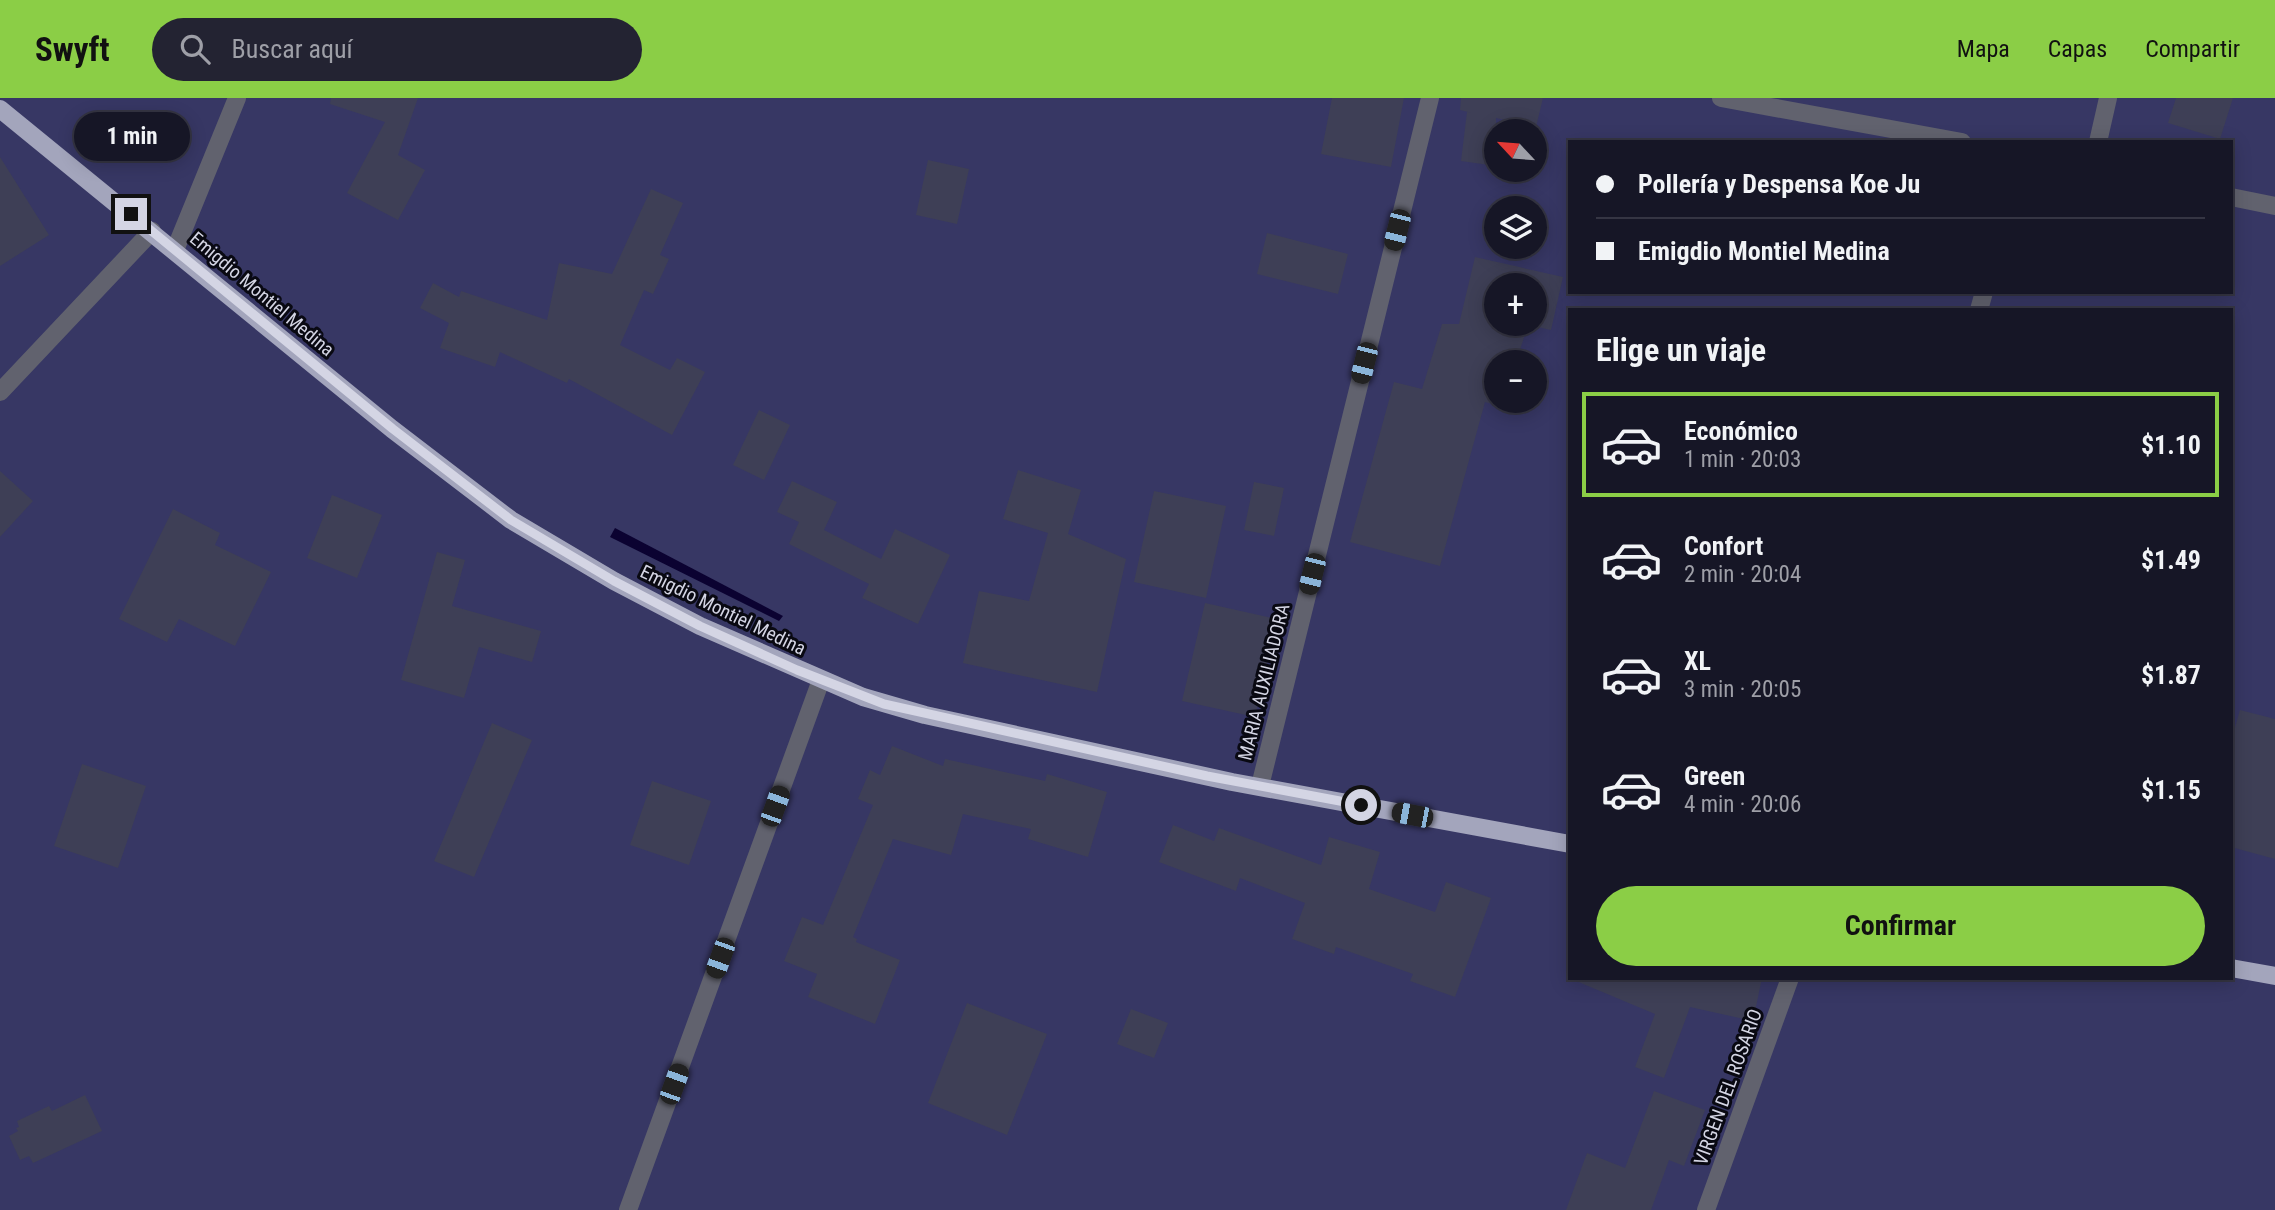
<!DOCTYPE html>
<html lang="es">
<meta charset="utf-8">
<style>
:root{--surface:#161626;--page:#232332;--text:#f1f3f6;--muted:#9e9fa7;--line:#353543;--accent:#8bce46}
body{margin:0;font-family:"Roboto Condensed",sans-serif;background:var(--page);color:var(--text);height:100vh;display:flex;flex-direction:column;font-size:26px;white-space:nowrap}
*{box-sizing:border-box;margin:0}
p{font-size:23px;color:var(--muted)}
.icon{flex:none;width:38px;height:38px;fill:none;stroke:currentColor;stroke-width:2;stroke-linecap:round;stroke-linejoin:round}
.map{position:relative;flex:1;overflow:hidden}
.panel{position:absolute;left:1568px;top:210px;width:665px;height:672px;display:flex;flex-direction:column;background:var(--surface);border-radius:0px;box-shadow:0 4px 18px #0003,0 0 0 2px var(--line)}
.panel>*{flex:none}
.top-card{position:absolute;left:1568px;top:42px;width:665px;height:154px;border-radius:0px;box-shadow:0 4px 18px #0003,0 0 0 2px var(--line);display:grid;align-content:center;height:154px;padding:0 28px;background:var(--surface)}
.needle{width:46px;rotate:296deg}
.fabs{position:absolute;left:1484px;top:21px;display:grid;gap:14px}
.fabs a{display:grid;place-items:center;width:63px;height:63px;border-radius:50%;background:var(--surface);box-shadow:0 4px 18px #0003,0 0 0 2px var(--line);font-size:35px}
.end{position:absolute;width:32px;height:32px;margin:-16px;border:9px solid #d4d5e4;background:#111;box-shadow:0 0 0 4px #111}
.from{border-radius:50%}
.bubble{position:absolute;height:49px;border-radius:24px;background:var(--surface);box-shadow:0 4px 18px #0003,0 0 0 2px var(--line);font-size:23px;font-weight:700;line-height:49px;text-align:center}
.car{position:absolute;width:21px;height:42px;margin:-21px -10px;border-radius:9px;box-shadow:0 0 5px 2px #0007;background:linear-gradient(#222 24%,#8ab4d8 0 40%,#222 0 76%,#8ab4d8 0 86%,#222 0)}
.top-card b{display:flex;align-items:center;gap:24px;height:66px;font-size:26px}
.top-card b+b{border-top:2px solid var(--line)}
.top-card i{width:18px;height:18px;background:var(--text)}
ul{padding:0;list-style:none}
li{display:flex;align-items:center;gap:21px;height:105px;margin:0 14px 10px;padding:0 14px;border:4px solid transparent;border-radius:0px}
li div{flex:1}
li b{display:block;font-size:26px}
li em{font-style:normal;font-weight:700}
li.current{border-color:var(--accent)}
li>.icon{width:63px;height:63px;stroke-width:1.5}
h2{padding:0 28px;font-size:32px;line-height:84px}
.primary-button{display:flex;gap:14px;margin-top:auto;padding:14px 28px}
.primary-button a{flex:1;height:80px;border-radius:42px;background:var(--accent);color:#111;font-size:28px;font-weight:700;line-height:80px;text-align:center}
header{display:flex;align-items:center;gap:42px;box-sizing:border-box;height:98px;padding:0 35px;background:var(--accent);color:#111}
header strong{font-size:33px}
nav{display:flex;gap:38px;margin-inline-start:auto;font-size:24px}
.search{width:490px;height:63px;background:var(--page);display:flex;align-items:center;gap:18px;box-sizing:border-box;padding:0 24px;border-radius:38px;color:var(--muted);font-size:26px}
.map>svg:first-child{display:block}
</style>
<header>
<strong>Swyft</strong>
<div class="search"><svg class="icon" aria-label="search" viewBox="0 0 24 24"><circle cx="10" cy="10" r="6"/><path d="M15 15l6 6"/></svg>Buscar aquí</div>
<nav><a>Mapa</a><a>Capas</a><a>Compartir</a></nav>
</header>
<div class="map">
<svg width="2275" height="1112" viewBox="0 0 2275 1112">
<rect width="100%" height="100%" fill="#1d1e33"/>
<!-- green -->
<path fill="#373764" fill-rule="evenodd" d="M0,0H2275V1112H0ZM1496,33H1535V72H1496ZM1570,44H2231V194H1570ZM1496,110H1535V149H1496ZM1496,187H1535V226H1496ZM1570,212H2231V880H1570ZM1496,264H1535V303H1496Z"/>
<!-- water -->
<path fill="#0b0231" d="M615,430L783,518L779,523L610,439Z"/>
<!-- building -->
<path fill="#3e3f56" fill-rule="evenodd" d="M331,0H418L398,57L425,72L398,122L347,95L385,24L330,6Z
M1332,0H1404L1391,69L1321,56Z
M1461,0H1543L1536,29L1496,20V68L1461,63L1467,14L1472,15L1460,12Z
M2176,0H2233L2220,41L2168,25Z
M0,59L49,137L0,168Z
M928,62L969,71L957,126L916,117Z
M651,91L683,105L660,157L669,161L653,196L644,192L620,247L670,272L677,260L705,274L672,337L569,281L567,285L500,254L495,269L440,250L449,225L420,210L433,185L459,199L461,193L547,222L559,165L612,176Z
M1267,135L1348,156L1338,196L1257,176Z
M1475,159L1563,179L1551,232L1528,227L1516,264H1496V303H1504L1503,309L1485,304L1440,468L1350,444L1394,284L1422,291L1442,226H1459ZM1496,187H1535V226H1496Z
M759,312L790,327L764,382L733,367Z
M1018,372L1081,392L1068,436L1126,461L1097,594L963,565L979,493L1029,503L1048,435L1003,421Z
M0,373L33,403L0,439Z
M792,383L837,404L824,432L881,461L895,431L950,457L918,526L862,500L869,486L789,446L799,424L777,414Z
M1254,384L1284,390L1274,438L1244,432Z
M1154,393L1226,408L1206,500L1134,484Z
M332,397L382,417L357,480L307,460Z
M173,411L220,435L215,447L271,474L235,548L179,521L167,544L119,521Z
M437,454L465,462L452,508L541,533L532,564L479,549L464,600L401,582Z
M1205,505L1277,521L1255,619L1182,603Z
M2240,612L2275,621V761L2231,749V643Z
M492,625L532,642L474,779L434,763Z
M892,648L943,668L945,661L1045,683L1047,676L1107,694L1088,759L1028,741L1031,731L963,716L951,757L893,741L853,839L857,841L856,844L900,862L875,926L808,899L817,876L784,863L802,819L823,827L873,707L858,701L870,672L880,677Z
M82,666L146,688L118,770L54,748Z
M652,683L711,703L689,767L630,747Z
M1173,727L1214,743L1219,730L1321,767L1329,739L1380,754L1369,791L1435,814L1446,784L1491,800L1455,899L1410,883L1413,876L1336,849L1334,856L1292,841L1305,805L1240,780L1236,793L1159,764Z
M1569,880H1762L1753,923L1690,909L1664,980L1635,969L1655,916Z
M967,905L1047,936L1007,1037L928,1005Z
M1131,911L1168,925L1154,960L1117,946Z
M1654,993L1705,1012L1684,1068L1669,1062L1651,1112H1566L1587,1055L1625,1070Z
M85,997L102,1033L33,1065L29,1058L20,1062L9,1038L18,1033L16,1030L19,1029L17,1023L49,1008L52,1013Z"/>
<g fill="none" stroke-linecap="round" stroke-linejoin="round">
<!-- minor -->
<path stroke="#61626e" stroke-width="18" d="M1721,0L1962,44
M2098,44L2108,0
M2231,99L2275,108
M175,152L237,0
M1979,212L1984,194
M0,294L152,133
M1260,688L1430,0
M628,1112L821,582
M1706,1112L1790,880"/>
<!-- major -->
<path stroke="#a3a5bc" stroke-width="18" d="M0,11L392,331L511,422L614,483L700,528L863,599L925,617L1232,684L1570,746
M2231,870L2275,878"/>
</g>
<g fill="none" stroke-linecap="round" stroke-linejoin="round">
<!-- route -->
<path stroke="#d4d5e4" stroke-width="9" d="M131,116L393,331L511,422L614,483L700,528L797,572L884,606L1207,678L1361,707"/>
</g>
<g text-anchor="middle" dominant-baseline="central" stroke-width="6" stroke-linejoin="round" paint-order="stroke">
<!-- street labels -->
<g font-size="19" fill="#d4d5e4" stroke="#090912">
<text transform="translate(262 196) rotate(40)">Emigdio Montiel Medina</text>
<text transform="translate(723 512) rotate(26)">Emigdio Montiel Medina</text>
<text transform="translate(1264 584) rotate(-76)">MARIA AUXILIADORA</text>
<text transform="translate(1728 989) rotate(-70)">VIRGEN DEL ROSARIO</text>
</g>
</g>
</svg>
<div class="fabs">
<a><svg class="needle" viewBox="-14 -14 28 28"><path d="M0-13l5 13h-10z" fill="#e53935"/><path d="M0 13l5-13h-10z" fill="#9e9fa7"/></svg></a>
<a><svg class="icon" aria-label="layers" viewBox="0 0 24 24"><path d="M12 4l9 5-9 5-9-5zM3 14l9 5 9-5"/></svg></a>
<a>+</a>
<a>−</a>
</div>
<i class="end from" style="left:1361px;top:707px"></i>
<i class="end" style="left:131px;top:116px"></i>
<div class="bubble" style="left:74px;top:14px;width:116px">1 min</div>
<i class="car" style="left:1397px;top:132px;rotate:194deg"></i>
<i class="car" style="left:1364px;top:265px;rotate:194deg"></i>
<i class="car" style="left:1312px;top:476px;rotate:194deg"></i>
<i class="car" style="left:775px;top:708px;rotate:20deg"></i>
<i class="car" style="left:1412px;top:717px;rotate:281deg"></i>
<i class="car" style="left:720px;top:860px;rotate:200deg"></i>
<i class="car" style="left:674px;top:986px;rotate:20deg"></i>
<div class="top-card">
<b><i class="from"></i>Pollería y Despensa Koe Ju</b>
<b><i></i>Emigdio Montiel Medina</b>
</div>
<section class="panel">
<h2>Elige un viaje</h2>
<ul>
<li class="current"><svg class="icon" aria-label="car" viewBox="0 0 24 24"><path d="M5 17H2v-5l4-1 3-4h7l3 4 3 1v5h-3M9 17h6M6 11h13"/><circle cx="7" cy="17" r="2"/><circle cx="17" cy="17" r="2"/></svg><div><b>Económico</b><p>1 min · 20:03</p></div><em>$1.10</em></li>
<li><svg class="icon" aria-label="car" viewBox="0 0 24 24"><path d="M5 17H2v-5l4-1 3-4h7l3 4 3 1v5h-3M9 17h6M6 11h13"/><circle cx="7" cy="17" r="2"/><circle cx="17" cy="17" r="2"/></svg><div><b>Confort</b><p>2 min · 20:04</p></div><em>$1.49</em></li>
<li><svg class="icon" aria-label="car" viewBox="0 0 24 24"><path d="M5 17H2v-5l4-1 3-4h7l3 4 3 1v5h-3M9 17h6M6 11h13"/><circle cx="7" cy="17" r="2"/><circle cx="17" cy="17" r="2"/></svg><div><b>XL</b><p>3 min · 20:05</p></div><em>$1.87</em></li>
<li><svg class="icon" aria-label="car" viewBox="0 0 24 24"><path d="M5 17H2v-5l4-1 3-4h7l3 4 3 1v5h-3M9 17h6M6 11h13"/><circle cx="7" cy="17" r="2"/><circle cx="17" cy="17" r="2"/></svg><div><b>Green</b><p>4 min · 20:06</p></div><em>$1.15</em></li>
</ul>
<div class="primary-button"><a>Confirmar</a></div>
</section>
</div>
